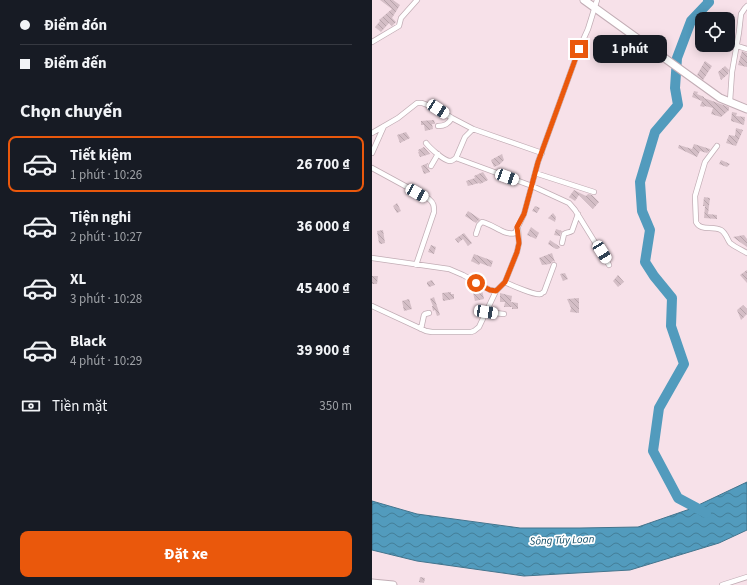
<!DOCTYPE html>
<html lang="vi">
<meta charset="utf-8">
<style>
:root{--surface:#171b24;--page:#242831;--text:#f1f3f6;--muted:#9ea1a6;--line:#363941;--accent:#ea580c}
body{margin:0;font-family:"Source Sans 3",sans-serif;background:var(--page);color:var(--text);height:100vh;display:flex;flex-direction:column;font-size:15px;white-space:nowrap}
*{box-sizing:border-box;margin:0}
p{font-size:13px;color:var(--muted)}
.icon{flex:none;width:22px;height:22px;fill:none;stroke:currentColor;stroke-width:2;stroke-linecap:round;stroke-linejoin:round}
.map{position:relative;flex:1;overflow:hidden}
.sheet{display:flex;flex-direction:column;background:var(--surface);width:372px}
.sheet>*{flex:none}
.banner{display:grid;align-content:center;height:88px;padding:0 20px;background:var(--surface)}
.tools{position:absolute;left:323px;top:12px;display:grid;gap:8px}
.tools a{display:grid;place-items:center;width:40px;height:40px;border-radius:8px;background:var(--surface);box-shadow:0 2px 10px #0003;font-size:20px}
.end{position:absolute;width:18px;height:18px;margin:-9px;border:5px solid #ea580c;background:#fff;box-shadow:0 0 0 2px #fff}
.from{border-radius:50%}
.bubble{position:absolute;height:28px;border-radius:8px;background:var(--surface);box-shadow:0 2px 10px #0003;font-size:13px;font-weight:700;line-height:28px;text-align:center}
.car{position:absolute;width:12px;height:24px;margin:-12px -6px;border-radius:5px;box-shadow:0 0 3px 1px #0007;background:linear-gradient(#fff 24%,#345 0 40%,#fff 0 76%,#345 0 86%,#fff 0)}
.banner b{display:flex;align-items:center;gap:14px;height:38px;font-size:15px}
.banner b+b{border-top:1px solid var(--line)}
.banner i{width:10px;height:10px;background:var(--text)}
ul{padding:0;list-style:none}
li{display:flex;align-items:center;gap:12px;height:56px;margin:0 8px 6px;padding:0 12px;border:2px solid transparent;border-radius:8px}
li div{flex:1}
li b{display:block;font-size:15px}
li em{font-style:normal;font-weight:700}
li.active{border-color:var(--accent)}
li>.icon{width:36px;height:36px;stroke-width:1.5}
h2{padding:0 20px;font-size:18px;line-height:48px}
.pay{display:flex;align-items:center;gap:10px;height:44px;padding:0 20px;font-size:15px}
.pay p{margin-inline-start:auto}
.cta{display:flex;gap:8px;margin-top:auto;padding:8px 20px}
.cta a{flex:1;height:46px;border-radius:8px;background:var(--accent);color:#fff;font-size:16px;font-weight:700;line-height:46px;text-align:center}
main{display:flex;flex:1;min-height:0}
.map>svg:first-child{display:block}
</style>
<main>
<section class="sheet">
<div class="banner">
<b><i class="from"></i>Điểm đón</b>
<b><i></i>Điểm đến</b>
</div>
<h2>Chọn chuyến</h2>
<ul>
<li class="active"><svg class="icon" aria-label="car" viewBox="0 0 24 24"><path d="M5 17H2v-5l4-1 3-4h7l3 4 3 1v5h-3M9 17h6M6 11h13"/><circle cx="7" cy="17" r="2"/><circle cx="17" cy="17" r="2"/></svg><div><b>Tiết kiệm</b><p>1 phút · 10:26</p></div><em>26 700 ₫</em></li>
<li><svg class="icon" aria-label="car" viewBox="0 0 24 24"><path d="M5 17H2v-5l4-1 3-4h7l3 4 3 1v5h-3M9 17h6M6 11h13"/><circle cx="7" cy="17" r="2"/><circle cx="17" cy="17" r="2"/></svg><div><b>Tiện nghi</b><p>2 phút · 10:27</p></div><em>36 000 ₫</em></li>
<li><svg class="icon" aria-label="car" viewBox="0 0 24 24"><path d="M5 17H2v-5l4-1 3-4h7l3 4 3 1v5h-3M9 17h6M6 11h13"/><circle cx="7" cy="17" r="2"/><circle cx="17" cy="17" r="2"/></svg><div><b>XL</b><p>3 phút · 10:28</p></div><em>45 400 ₫</em></li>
<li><svg class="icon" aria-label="car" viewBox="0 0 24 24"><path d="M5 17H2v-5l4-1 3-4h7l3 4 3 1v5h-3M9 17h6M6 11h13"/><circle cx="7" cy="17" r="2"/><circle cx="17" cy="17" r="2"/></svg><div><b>Black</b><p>4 phút · 10:29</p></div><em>39 900 ₫</em></li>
</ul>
<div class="pay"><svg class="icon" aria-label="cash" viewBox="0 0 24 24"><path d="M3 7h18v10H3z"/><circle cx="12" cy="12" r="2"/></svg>Tiền mặt<p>350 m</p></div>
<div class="cta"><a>Đặt xe</a></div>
</section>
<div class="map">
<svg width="375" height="585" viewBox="0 0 375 585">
<defs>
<pattern id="water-waves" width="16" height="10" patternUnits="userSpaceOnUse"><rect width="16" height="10" fill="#529bbd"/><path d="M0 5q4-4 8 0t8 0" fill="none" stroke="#447e99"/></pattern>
<pattern id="building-back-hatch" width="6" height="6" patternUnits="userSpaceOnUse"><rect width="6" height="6" fill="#d4bec6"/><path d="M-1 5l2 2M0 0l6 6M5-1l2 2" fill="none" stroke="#b6a3aa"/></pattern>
</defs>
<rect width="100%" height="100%" fill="#f7e1e9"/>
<!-- water -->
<path fill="url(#water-waves)" stroke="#43748d" d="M375,482V530L347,543L258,570L152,576L45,561L0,550V501L45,514L148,528H208L266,527L318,509Z"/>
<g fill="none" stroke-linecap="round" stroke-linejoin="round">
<!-- river -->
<path stroke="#529bbd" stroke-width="10" d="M334,513L306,498L281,451L287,408L312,364L299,326L300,298L282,276L273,262L278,230L270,211L268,182L283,132L306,105L303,88L305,58L319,21L337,2L336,0"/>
</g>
<!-- building -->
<path fill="url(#building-back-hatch)" d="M8,0H21L28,5L20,18L24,22L20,26L17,23L9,32L3,27L8,21L7,20L20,9Z
M370,51L375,53V67L366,65Z
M333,61L340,66L331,80L325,75Z
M353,66L357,70L356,74L349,80L346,72Z
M322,91L326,92L325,94L332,97V98L357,107V110L349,117L339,114L341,108L333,106L332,107L328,106L330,101L320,97Z
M360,112L365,113L364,116L373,117L372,125L359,121Z
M62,120L63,124H60L61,129L53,131L52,125H49V121Z
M364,128L371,130L364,146L354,143L357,135L363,136Z
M34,132L38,138L28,143L25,135Z
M322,144L338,149V150L335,153L328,151L325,157L306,148L307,145L320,149Z
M52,147L58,154L48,157L46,152H47L46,150Z
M130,154L132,160L127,165L122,167L119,160Z
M349,160L358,164L355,167L347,164Z
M56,163L55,166L58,172L52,174L49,166Z
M111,172L116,180L108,184L107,183L96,186L94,181L103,178L102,176Z
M202,190L214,196L216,194L220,195L227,202L221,209L207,195L203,201L197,197Z
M332,197L338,198L336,214L345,215V219L332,218L333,206H331Z
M25,203L29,211L25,213L21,206Z
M163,206L168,208L165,213L160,211Z
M96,211L108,219L104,223L93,216Z
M181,213L184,217L183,222L176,218Z
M159,227L167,233L164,239L155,235Z
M184,229L190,231L189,232L188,236L182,235Z
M11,230L13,243L9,244L7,243L5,231Z
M92,233L100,243L96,246L91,239L86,243L83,239Z
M372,235L375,239V247L361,237Z
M178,240L188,247L186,249H184L176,244Z
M59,245L64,247L62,254L56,252Z
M180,253L183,262L181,261L178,264L170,265L167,258Z
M102,254L121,261L119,267L108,263L107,265L99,261Z
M375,270V283L368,275Z
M193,273L196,279L191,281L188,274Z
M246,275L252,282L246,287L241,281Z
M0,276H6L5,284H0Z
M60,280L63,285L57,287L55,284V282Z
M110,290L112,299L103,301L101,293Z
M79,292V294H82V299L71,301L70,293Z
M128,293L140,296L139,302L146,303V309H140V307H132L133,302H128Z
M62,297L68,315L65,316L63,310L61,311L60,306H61L58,299Z
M207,298V313L198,312L199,308L195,299Z
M37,299L40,309L32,311L30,301Z
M371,305L375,309V314L369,320L365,310Z
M48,577L53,578L52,583L47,582Z"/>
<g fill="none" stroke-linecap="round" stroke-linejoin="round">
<defs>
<path id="street" d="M0,42L27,26L29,18L45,0
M365,46L375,49
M358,101L360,72L367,32L369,14L373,8L375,6
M66,126C73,126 76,124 80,118
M0,133L26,118L45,103H50L66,109L80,118L101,129L170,153
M54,143C58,148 72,161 78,161C81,161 82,159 84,158L93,137L101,129
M345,146L333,162L323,196L324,222C329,232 341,225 349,230C354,233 355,239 358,243C363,247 370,250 375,253
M0,153L12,126
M84,158L160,186L197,203L203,210L237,265
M59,166L66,154
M0,168L57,199C62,203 62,206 62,212L44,265
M163,173L222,192
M104,234L107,225L110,222C121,224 132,236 143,233L152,214L166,162L207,49L216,29L225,0
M190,243L192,234C195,232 197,233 200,231L206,214
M0,258L77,269L91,275L118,290L124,291L133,282L145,252L147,243L146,229
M133,282C139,285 164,296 169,294C170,293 171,292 172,292L182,265
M0,306L54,331L60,332H99L102,331L107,327L124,291
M114,312L132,314
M49,329L52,315L53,314L57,313
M350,585L375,577"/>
<path id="secondary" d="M212,0L348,98L375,109
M0,583L21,585"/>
</defs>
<!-- street casing -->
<use href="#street" stroke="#c2adb5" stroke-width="6"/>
<!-- secondary casing -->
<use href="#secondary" stroke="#c2adb5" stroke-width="9"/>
<!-- street -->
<use href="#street" stroke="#fff" stroke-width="4.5"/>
<!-- secondary -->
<use href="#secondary" stroke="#fff" stroke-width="7"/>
</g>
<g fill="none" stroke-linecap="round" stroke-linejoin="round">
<!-- route -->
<path stroke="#ea580c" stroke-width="5" d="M104,283L118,290L124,291L133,282L145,252L147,243L145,227L152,214L166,162L207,49"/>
</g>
<g text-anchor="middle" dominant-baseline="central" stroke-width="3.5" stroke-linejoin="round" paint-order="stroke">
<!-- water labels -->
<g font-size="11" font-style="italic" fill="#104c65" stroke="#fff">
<text transform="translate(190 540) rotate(-2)">Sông Túy Loan</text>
</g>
</g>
</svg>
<div class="tools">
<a><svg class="icon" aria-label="locate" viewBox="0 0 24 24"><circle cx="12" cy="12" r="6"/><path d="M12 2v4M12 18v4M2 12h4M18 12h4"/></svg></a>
</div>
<i class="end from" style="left:104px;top:283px"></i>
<i class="end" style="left:207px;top:49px"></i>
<div class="bubble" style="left:221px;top:35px;width:74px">1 phút</div>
<i class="car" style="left:66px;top:109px;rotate:123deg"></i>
<i class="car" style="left:135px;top:177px;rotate:110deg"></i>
<i class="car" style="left:45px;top:193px;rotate:119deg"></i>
<i class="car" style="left:230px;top:252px;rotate:148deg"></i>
<i class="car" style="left:114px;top:312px;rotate:99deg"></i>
</div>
</main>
